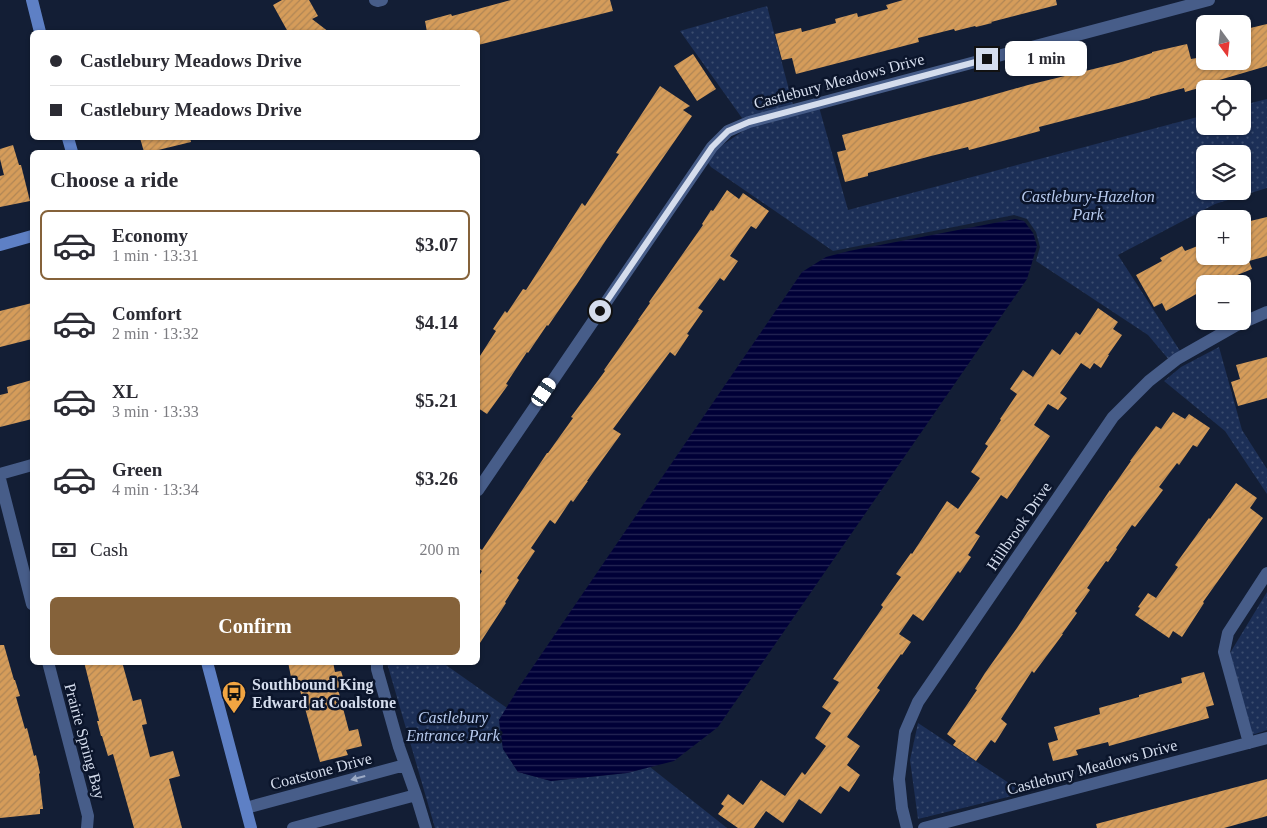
<!DOCTYPE html>
<meta charset="utf-8">
<style>
:root{--surface:#fff;--page:#f7f7f7;--text:#2b2b33;--muted:#7c7c81;--line:#e1e1e2;--accent:#85623a}
body{margin:0;font-family:Georgia,serif;background:var(--page);color:var(--text);height:100vh;display:flex;flex-direction:column;font-size:19px;white-space:nowrap}
*{box-sizing:border-box;margin:0}
p{font-size:16px;color:var(--muted)}
.icon{flex:none;width:28px;height:28px;fill:none;stroke:currentColor;stroke-width:2;stroke-linecap:round;stroke-linejoin:round}
.map{position:relative;flex:1;overflow:hidden}
.drawer{position:absolute;left:30px;top:150px;width:450px;height:515px;display:flex;flex-direction:column;background:var(--surface);border-radius:8px;box-shadow:0 1px 4px #0004}
.drawer>*{flex:none}
.top-card{position:absolute;left:30px;top:30px;width:450px;height:110px;border-radius:8px;box-shadow:0 1px 4px #0004;display:grid;align-content:center;height:110px;padding:0 20px;background:var(--surface)}
.needle{width:32px;rotate:165deg}
.buttons{position:absolute;left:1196px;top:15px;display:grid;gap:10px}
.buttons a{display:grid;place-items:center;width:55px;height:55px;border-radius:8px;background:var(--surface);box-shadow:0 1px 4px #0004;font-size:25px}
.end{position:absolute;width:22px;height:22px;margin:-11px;border:6px solid #d5dded;background:#111;box-shadow:0 0 0 2px #111}
.from{border-radius:50%}
.bubble{position:absolute;height:35px;border-radius:8px;background:var(--surface);box-shadow:0 1px 4px #0004;font-size:16px;font-weight:700;line-height:35px;text-align:center}
.car{position:absolute;width:15px;height:30px;margin:-15px -8px;border-radius:6px;box-shadow:0 0 4px 1px #0007;background:linear-gradient(#fff 24%,#345 0 40%,#fff 0 76%,#345 0 86%,#fff 0)}
.top-card b{display:flex;align-items:center;gap:18px;height:48px;font-size:19px}
.top-card b+b{border-top:1px solid var(--line)}
.top-card i{width:12px;height:12px;background:var(--text)}
ul{padding:0;list-style:none}
li{display:flex;align-items:center;gap:15px;height:70px;margin:0 10px 8px;padding:0 10px;border:2px solid transparent;border-radius:8px}
li div{flex:1}
li b{display:block;font-size:19px}
li em{font-style:normal;font-weight:700}
li.active{border-color:var(--accent)}
li>.icon{width:45px;height:45px;stroke-width:1.5}
h2{padding:0 20px;font-size:22px;line-height:60px}
.pay{display:flex;align-items:center;gap:12px;height:55px;padding:0 20px;font-size:19px}
.pay p{margin-inline-start:auto}
.action{display:flex;gap:10px;margin-top:auto;padding:10px 20px}
.action a{flex:1;height:58px;border-radius:8px;background:var(--accent);color:#fff;font-size:20px;font-weight:700;line-height:58px;text-align:center}
.map>svg:first-child{display:block}
</style>
<div class="map">
<svg width="1267" height="828" viewBox="0 0 1267 828">
<defs>
<pattern id="park-dots" width="8" height="8" patternUnits="userSpaceOnUse" patternTransform="scale(1.25)"><rect width="8" height="8" fill="#1c2f57"/><path d="M2 2h.1M6 6h.1" fill="none" stroke="#3c4d6f" stroke-width="1.8" stroke-linecap="round"/></pattern>
<pattern id="water-rules" width="6" height="5" patternUnits="userSpaceOnUse" patternTransform="scale(1.25)"><rect width="6" height="5" fill="#000037"/><path d="M0 2.5h6" fill="none" stroke="#242554"/></pattern>
<pattern id="building-hatch" width="6" height="6" patternUnits="userSpaceOnUse" patternTransform="scale(1.25)"><rect width="6" height="6" fill="#d59c5a"/><path d="M-1 1l2-2M0 6l6-6M5 7l2-2" fill="none" stroke="#b08655"/></pattern>
</defs>
<rect width="100%" height="100%" fill="#131e35"/>
<!-- park -->
<path fill="url(#park-dots)" fill-rule="evenodd" d="M767,6L793,105L742,118L680,31Z
M1267,99V188L1215,204L1118,255L1182,354L1170,361L1148,335L1036,261L1040,247L1036,232L1027,219L1014,215L833,251L711,167L706,160L714,151L753,124L819,107L848,210L1205,115V126H1242L1243,105ZM1205,154H1242V191H1205Z
M1219,347L1242,430L1267,469V494L1225,431L1164,381L1181,367Z
M1267,592V730L1252,735L1230,653Z
M387,663H443L507,708L499,720L503,749L518,772L551,781L627,773L650,767L727,828H435Z
M918,723L1024,793L918,819L910,760Z"/>
<!-- water -->
<path fill="url(#water-rules)" d="M1015,219L1024,221L1033,233L1037,246L1027,279L718,727L674,761L627,773L551,781L518,772L503,749L499,720L519,687L802,272L826,257L849,251Z"/>
<!-- building -->
<path fill="url(#building-hatch)" d="M282,0H309L318,16L312,19L329,32H288L273,5Z
M511,0H610L613,11L478,45V32H427L425,21L451,14L452,16Z
M903,0H1056L1057,5L991,22L992,23L976,27L975,26L955,31L954,29L918,38L919,42L796,74L792,58L782,60L775,34L801,28L802,32L836,23L835,19L857,13L858,17L888,9L886,5Z
M1267,24V66L1209,83V85L1185,92L1184,88L1150,97V98L1124,105L1039,127L1040,131L969,150L968,147L931,156L868,173V176L845,182L837,152L846,150L842,135L975,100L1028,85L1118,63L1152,53V52L1187,44L1191,59L1202,57L1203,61H1242V30Z
M693,54L716,89L697,101L674,66Z
M660,86L690,106L683,110L692,116L606,240L577,284L548,326L547,325L528,353L527,352L506,384L508,385L487,414L478,408V359L496,331L493,329L505,311L507,313L523,289L526,290L582,203L585,206L619,154L616,153Z
M140,138H190L191,142L150,152H144Z
M13,145L19,165H21L30,201L0,207V176L4,175L0,159V149Z
M727,190L739,199L743,193L769,211L756,229L751,226L730,256L738,261L724,281L720,278L698,308L703,311L687,334L689,335L675,356L670,352L613,429L621,434L587,481H588L573,502L571,500L555,524L550,520L531,548L535,551L517,578L519,580L505,602L506,603L478,646V578L482,571L478,568V547L482,550L541,462L547,453H548L573,418L571,417L605,371L604,370L639,320H638L650,303L649,302L703,225L702,224L711,210L713,211Z
M1267,217V256L1249,261L1252,269L1215,284H1205V288L1197,291L1198,293L1166,311L1162,303L1154,307L1136,275L1162,261L1160,258L1182,246L1185,251L1205,243V256H1242V223Z
M32,303V339L0,347V311Z
M1098,308L1118,322L1113,329L1122,335L1108,355H1109L1101,368L1094,363L1090,369L1081,363L1060,393L1067,398L1058,410L1048,404L1034,425L1050,436L1007,499L1001,495L975,533L980,536L968,555L971,557L960,573L958,571L923,621L913,614L899,634L911,642L902,655L901,654L877,688L880,690L847,737L860,746L847,765L860,775L849,792L840,786L821,814L799,799L783,823L766,811L754,828H738L718,814L724,806L721,804L728,794L743,805L761,780L785,796L802,772L805,775L826,746L815,738L831,713L822,707L839,682L833,679L883,607L881,605L901,577L896,574L911,553L912,554L947,501L958,509L980,478L971,472L988,446L985,444L1001,420L1000,419L1017,394L1010,389L1023,370L1033,377L1052,349L1060,355L1076,332L1080,335Z
M1267,357V398L1238,406L1231,382L1240,379L1236,365Z
M32,380V419L0,427V395L8,393L7,387Z
M1173,412L1185,419L1189,414L1210,428L1197,447L1193,445L1179,465L1177,463L1159,487L1163,490L1151,506L1135,527L1132,525L1116,548L1117,549L1108,562L1106,561L1087,588L1090,590L1075,611L1077,613L1062,634H1063L1034,673L1032,671L1001,719L1007,724L995,743L991,740L976,761L953,745L956,741L947,734L977,690L975,689L985,673L1017,628L1034,602L1110,490V491L1131,461H1130L1156,426L1161,429Z
M1236,483L1257,498L1250,508L1263,518L1203,602L1204,603L1182,637L1173,631L1169,638L1135,615L1140,608L1138,607L1148,593L1156,598L1178,567L1175,565L1209,518L1210,519Z
M0,645H4L14,680H15L20,696L16,697L25,729L27,728L34,756L36,755L40,773L39,774L43,809H40V814L0,818Z
M84,662H122L133,701L141,699L147,724L142,725L150,757L173,751L180,776L169,779L182,828H134L113,754L108,756L102,736H101L97,721H99Z
M288,662H333L335,672L341,671L346,687L338,689L349,731L358,729L362,746L346,750L348,755L320,762L296,676L291,677Z
M1204,672L1214,705L1206,707L1209,718L1109,746L1108,742L1076,750L1078,755L1053,761L1048,743L1058,740L1054,727L1100,714L1099,708L1139,697V695L1182,683L1181,678Z
M1267,779V816L1224,828H1097L1096,824Z"/>
<g fill="none" stroke-linecap="round" stroke-linejoin="round">
<!-- street -->
<path stroke="#475d89" stroke-width="12" d="M375,0L378,1L382,0
M0,474L32,465
M0,479L32,604
M478,490L712,147L728,131L749,122L1209,0
M48,662L88,816L87,828
M377,662V669L399,747L416,795L426,828
M1249,743L1224,652L1228,633L1267,573
M246,808L405,765
M293,828L416,795
M907,828L902,808L899,779L905,732L918,702L1113,417L1149,381L1177,359L1235,326L1267,312
M924,828L1267,738"/>
<!-- secondary -->
<path stroke="#5e80c5" stroke-width="12" d="M32,0L40,32
M68,138L72,152
M0,245L32,236
M207,662L251,828"/>
</g>
<!-- one-way arrows -->
<defs><path id="oneway-solid" d="M-6-.8H1V-3.2L6.5 0L1 3.2V.8H-6Z" transform="scale(1.25)"/></defs>
<use fill="#9caac5" href="#oneway-solid" transform="translate(358 778) rotate(165)"/>
<g fill="none" stroke-linecap="round" stroke-linejoin="round">
<!-- route -->
<path stroke="#d5dded" stroke-width="6" d="M600,311L712,147L728,131L749,122L987,59"/>
</g>
<!-- icons -->
<defs>
<symbol id="bus-pin" viewBox="-11 -11 22 30"><path d="M0 17L-7.5 6A9.5 9.5 0 1 1 7.5 6Z" fill="#f2a542" stroke="#0b152b"/><path d="M-5-6H5V4H4V6H2V4H-2V6H-4V4H-5ZM-3.5-4V0h7V-4ZM-3.5 1.2v1.5H-2V1.2ZM2 1.2v1.5H3.5V1.2Z" fill="#111"/></symbol>
</defs>
<g fill-rule="evenodd">
<use href="#bus-pin" x="220" y="679" width="28" height="38"/>
</g>
<g text-anchor="middle" dominant-baseline="central" stroke-width="5" stroke-linejoin="round" paint-order="stroke">
<!-- street labels -->
<g font-size="16" fill="#d5dded" stroke="#0b152b">
<text transform="translate(839 81) rotate(-15)">Castlebury Meadows Drive</text>
<text transform="translate(1019 526) rotate(-56)">Hillbrook Drive</text>
<text transform="translate(85 741) rotate(75)">Prairie Spring Bay</text>
<text transform="translate(1092 767) rotate(-15)">Castlebury Meadows Drive</text>
<text transform="translate(321 771) rotate(-15)">Coatstone Drive</text>
</g>
<!-- park labels -->
<g font-size="16" font-style="italic" fill="#b8cbef" stroke="#0b152b">
<text x="1088" y="196">Castlebury-Hazelton<tspan x="1088" dy="18">Park</tspan></text>
<text x="453" y="717">Castlebury<tspan x="453" dy="18">Entrance Park</tspan></text>
</g>
<!-- poi labels -->
<g font-size="16" font-weight="bold" fill="#d5dded" stroke="#0b152b" text-anchor="start">
<text x="252" y="684">Southbound King<tspan x="252" dy="18">Edward at Coalstone</tspan></text>
</g>
</g>
</svg>
<div class="buttons">
<a><svg class="needle" viewBox="-14 -14 28 28"><path d="M0-13l5 13h-10z" fill="#e53935"/><path d="M0 13l5-13h-10z" fill="#7c7c81"/></svg></a>
<a><svg class="icon" aria-label="locate" viewBox="0 0 24 24"><circle cx="12" cy="12" r="6"/><path d="M12 2v4M12 18v4M2 12h4M18 12h4"/></svg></a>
<a><svg class="icon" aria-label="layers" viewBox="0 0 24 24"><path d="M12 4l9 5-9 5-9-5zM3 14l9 5 9-5"/></svg></a>
<a>+</a>
<a>−</a>
</div>
<i class="end from" style="left:600px;top:311px"></i>
<i class="end" style="left:987px;top:59px"></i>
<div class="bubble" style="left:1005px;top:41px;width:82px">1 min</div>
<i class="car" style="left:544px;top:392px;rotate:34deg"></i>
<div class="top-card">
<b><i class="from"></i>Castlebury Meadows Drive</b>
<b><i></i>Castlebury Meadows Drive</b>
</div>
<section class="drawer">
<h2>Choose a ride</h2>
<ul>
<li class="active"><svg class="icon" aria-label="car" viewBox="0 0 24 24"><path d="M5 17H2v-5l4-1 3-4h7l3 4 3 1v5h-3M9 17h6M6 11h13"/><circle cx="7" cy="17" r="2"/><circle cx="17" cy="17" r="2"/></svg><div><b>Economy</b><p>1 min · 13:31</p></div><em>$3.07</em></li>
<li><svg class="icon" aria-label="car" viewBox="0 0 24 24"><path d="M5 17H2v-5l4-1 3-4h7l3 4 3 1v5h-3M9 17h6M6 11h13"/><circle cx="7" cy="17" r="2"/><circle cx="17" cy="17" r="2"/></svg><div><b>Comfort</b><p>2 min · 13:32</p></div><em>$4.14</em></li>
<li><svg class="icon" aria-label="car" viewBox="0 0 24 24"><path d="M5 17H2v-5l4-1 3-4h7l3 4 3 1v5h-3M9 17h6M6 11h13"/><circle cx="7" cy="17" r="2"/><circle cx="17" cy="17" r="2"/></svg><div><b>XL</b><p>3 min · 13:33</p></div><em>$5.21</em></li>
<li><svg class="icon" aria-label="car" viewBox="0 0 24 24"><path d="M5 17H2v-5l4-1 3-4h7l3 4 3 1v5h-3M9 17h6M6 11h13"/><circle cx="7" cy="17" r="2"/><circle cx="17" cy="17" r="2"/></svg><div><b>Green</b><p>4 min · 13:34</p></div><em>$3.26</em></li>
</ul>
<div class="pay"><svg class="icon" aria-label="cash" viewBox="0 0 24 24"><path d="M3 7h18v10H3z"/><circle cx="12" cy="12" r="2"/></svg>Cash<p>200 m</p></div>
<div class="action"><a>Confirm</a></div>
</section>
</div>
